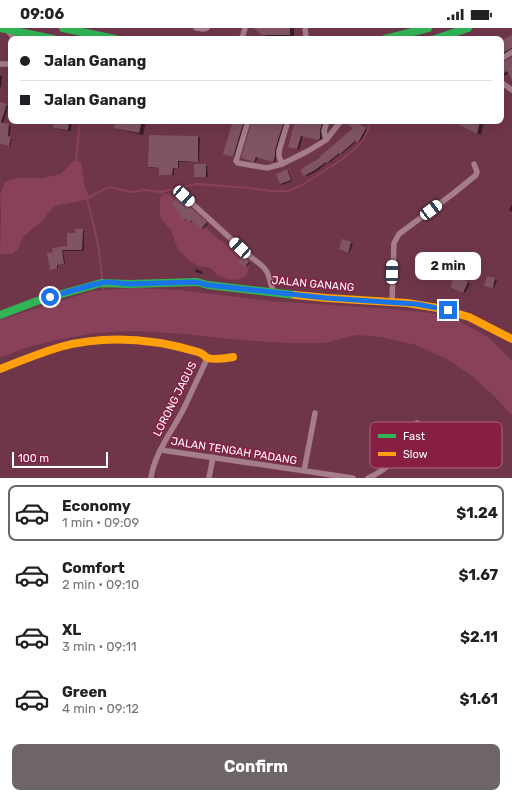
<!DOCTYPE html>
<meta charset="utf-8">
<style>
:root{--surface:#fff;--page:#f2f2f2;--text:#202124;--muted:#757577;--line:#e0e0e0;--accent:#6e656a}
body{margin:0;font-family:Rubik,sans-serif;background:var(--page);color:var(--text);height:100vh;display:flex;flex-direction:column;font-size:15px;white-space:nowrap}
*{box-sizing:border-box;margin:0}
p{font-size:13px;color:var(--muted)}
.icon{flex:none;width:22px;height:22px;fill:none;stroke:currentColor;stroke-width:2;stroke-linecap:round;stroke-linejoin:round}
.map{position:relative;height:450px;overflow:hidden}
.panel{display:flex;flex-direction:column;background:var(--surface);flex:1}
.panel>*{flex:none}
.hud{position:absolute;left:8px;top:8px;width:496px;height:88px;border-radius:8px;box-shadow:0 4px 16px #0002;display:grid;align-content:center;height:88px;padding:0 12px;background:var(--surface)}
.scale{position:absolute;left:12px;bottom:10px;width:96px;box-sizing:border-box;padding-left:4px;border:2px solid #fff;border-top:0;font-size:11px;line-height:14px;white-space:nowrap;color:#fff;-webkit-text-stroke:3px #871e43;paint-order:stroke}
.end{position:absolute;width:18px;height:18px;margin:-9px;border:5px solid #1a73e8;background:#fff;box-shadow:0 0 0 2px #fff}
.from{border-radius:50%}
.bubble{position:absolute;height:28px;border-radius:8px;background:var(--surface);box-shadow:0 4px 16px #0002;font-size:13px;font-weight:700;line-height:28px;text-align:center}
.car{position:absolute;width:12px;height:24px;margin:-12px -6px;border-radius:5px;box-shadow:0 0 3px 1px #0007;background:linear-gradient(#fff 24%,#345 0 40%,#fff 0 76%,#345 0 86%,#fff 0)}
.hud b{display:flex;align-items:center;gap:14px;height:38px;font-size:15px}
.hud b+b{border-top:1px solid var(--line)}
.hud i{width:10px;height:10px;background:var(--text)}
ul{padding:7px 0 0;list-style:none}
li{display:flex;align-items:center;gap:12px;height:56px;margin:0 8px 6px;padding:0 4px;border:2px solid transparent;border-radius:8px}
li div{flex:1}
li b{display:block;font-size:15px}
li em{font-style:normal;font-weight:700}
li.selected{border-color:var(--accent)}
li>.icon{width:36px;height:36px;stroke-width:1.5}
.button{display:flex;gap:8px;margin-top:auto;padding:8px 12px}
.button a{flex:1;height:46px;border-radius:8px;background:var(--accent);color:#fff;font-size:16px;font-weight:700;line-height:46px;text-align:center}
.status{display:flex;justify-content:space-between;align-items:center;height:28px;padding:0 20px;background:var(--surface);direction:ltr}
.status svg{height:11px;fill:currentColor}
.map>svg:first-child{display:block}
</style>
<div class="status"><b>09:06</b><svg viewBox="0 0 49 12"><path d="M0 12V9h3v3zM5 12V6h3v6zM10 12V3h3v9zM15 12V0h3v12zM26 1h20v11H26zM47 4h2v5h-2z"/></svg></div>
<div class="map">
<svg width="512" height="450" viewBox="0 0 512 450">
<rect width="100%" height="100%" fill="#6f364a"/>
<!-- water -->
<path fill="#894059" d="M73,133L81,134L85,160L90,171L54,178L42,193L23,209L18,221L12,226H2L0,225L1,184L0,167L5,154L16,150H42L61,146Z
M169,166L176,170L213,207L249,233V239L247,246L245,249L237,252L227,251L216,246L211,240L198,238L190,233L178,222L171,202L161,191L160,187V169Z
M135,260L179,262L271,273L393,281L430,285L459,293L488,309L512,333V387L494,368L471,347L447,331L416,317L381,309L357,307L324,315H287L240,312L185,306L134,303L95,305L56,312L25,320L0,330V292L92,263Z"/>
<!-- shadow -->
<path fill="#0007" d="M256,0H294V9H267Z
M512,8V22L501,30V15Z
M512,30V50L509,45L504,48L501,46V36Z
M0,47L2,48L1,59H0Z
M11,59V71L9,70L10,64H11Z
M0,75L8,78L3,96L11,98L9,110L12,111L10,118L0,116Z
M55,93H72L71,103L57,101L54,100Z
M116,93H146L143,107L118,101L115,99Z
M234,93H245L235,129L226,126Z
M253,93H285L276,123V129L275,134L258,129L256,134L244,130Z
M296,93H324L321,103L322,111L320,112L303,108L299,122L290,119Z
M347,93H352L368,102L360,115L357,113L342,126L341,125L329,135L328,134L317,143L307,148L305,147L323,129L355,100Z
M453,93H484L481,107Z
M150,108L198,109L200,110L199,134H179V141H174V147H162L160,146V140H151L149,139Z
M206,137L207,138L208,149H197L195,148Z
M287,143L289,144L292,153L282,157L281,156Z
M180,169L181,170L183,173L208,196L203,201L193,192L191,194L187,192L186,193L184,192Z
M512,176V184L509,182Z
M82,202L84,203V223H63L65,236L58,237V241L52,242L51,241L54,225L68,218L76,206Z
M343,212L353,216L349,225L341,222Z
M245,230L250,235L247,239L246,238Z
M196,241L203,244L202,246L195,244Z
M455,249L470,255L465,265L451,259Z
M488,249L497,252L494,260L487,258Z"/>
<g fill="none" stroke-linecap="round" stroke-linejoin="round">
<!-- stream -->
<path stroke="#894059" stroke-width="2" d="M76,133L80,93
M160,164L197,156L249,160L270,163H288L302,157L341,132L356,120L364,110L369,99L368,93
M89,169L109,159L132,164L145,162L160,164L165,167
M87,171C94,198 101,224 102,252
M103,256V262"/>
</g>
<!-- building -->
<path fill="#815464" d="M253,0H290V7H262Z
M512,7V20L501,26V13Z
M512,29V52L507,43L501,47V35Z
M0,74L7,76L1,94H0Z
M54,93H69L68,102L53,100Z
M115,93H142L139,105L114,100Z
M233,93H244L233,129L223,126Z
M252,93H284L275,122V128L273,134L256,129L254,134L241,130Z
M295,93H323L320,102V111L318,112L301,108L297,121L288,119Z
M345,93H354L366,100L358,115L355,113L340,126L339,125L327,135L326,134L315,142L304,148L300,142L321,129L320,128L329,121L353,100L345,95Z
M452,93H480L477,106Z
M0,94L9,96L8,108L11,109L9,118L0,116Z
M149,107L198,108V134L178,133V141L173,140L172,147H159V140L148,139Z
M194,136H206V149H194Z
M287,141L291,152L280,156L276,146Z
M180,168L181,171L207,194L201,201L191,192L189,194L185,191L184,193L179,188L181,186L171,176Z
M75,201H83L82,222H62L64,236L57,237V241L50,242L47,225L53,224L52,220L67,218V205H75Z
M342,211L351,214L348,225L339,221Z
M243,228L249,233L245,239L238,233Z
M455,247L468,254L463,265L450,259Z
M487,248L495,250L493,260L484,258Z"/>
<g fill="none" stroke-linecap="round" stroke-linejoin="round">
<!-- street -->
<path stroke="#a57d8b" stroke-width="5.5" d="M196,0L203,1L207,0
M305,0L306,9L307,11
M7,2L15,11
M241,11L243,7L245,0
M501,31L512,24
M0,36H11
M501,54L512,62
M248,93L236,133L238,135L267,140L282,136L308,123L326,112L341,93
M326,112L324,103L327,93
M282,136L279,128V123L288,93
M184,168L252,230C269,242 268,244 273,264
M392,274L394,215L399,206L454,165L476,147L477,144L474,136
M161,422L353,450
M304,443L315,385
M151,450C154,425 174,401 185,378C192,363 199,348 206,333V329
M209,450L213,429
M368,450C380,445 404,428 411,416C414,410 415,402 417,395"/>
<!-- fast -->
<path stroke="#30b455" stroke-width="8" d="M0,0L53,11
M63,0L115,11
M385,11L428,0
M435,11L468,0
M0,287L37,273L101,255L129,256L197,254L208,257L295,267"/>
<!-- slow -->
<path stroke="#ff9f0a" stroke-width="8" d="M295,267L327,270L407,275L438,280L469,289L512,311
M0,341C20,333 40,325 60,319C105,307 154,311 198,324C204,326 203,327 206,329C212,333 227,330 233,329"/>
</g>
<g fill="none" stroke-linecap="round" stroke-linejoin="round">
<!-- route -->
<path stroke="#1a73e8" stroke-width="5" d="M50,269L92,257L106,254L130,256L196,254L208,257L326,270L416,276L448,282"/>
</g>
<g text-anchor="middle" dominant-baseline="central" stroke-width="3" stroke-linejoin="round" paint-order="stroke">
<!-- street labels -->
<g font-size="11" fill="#fff" stroke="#871e43">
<text transform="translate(313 256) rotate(5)">JALAN GANANG</text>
<text transform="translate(175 371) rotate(-63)">LORONG JAGUS</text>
<text transform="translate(234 423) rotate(9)">JALAN TENGAH PADANG</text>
</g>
</g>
<!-- legend -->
<rect x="370" y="394" width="132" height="46" rx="6" fill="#871e43" stroke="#ab627b" stroke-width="1"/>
<rect x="378" y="406" width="18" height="4" fill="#30b455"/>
<rect x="378" y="424" width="18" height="4" fill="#ff9f0a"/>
<g font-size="11" fill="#fff">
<text x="403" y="412">Fast</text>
<text x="403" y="430">Slow</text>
</g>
</svg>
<div class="scale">100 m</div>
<i class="end from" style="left:50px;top:269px"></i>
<i class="end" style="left:448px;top:282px"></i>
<div class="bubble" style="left:415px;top:224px;width:66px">2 min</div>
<i class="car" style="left:184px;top:168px;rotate:132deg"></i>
<i class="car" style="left:431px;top:182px;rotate:53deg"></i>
<i class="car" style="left:240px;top:220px;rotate:313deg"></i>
<i class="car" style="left:392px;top:244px;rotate:1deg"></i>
<div class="hud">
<b><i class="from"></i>Jalan Ganang</b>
<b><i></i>Jalan Ganang</b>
</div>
</div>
<section class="panel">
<ul>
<li class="selected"><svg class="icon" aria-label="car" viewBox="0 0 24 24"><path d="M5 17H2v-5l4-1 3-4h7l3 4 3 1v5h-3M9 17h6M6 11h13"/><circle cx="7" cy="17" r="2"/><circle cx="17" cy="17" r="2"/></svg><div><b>Economy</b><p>1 min · 09:09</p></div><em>$1.24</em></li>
<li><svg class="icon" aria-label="car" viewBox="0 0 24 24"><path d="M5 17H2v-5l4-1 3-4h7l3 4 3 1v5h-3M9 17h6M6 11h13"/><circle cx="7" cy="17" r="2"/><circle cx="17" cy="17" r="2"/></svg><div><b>Comfort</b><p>2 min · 09:10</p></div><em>$1.67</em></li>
<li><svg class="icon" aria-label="car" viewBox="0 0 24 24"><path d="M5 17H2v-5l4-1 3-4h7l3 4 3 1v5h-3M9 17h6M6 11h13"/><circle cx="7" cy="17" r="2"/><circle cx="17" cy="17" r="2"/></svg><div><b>XL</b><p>3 min · 09:11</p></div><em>$2.11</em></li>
<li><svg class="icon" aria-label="car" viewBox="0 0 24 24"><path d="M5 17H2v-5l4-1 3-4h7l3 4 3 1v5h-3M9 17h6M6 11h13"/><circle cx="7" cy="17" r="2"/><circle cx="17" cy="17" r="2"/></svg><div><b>Green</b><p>4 min · 09:12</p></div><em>$1.61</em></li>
</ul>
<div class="button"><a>Confirm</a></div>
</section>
